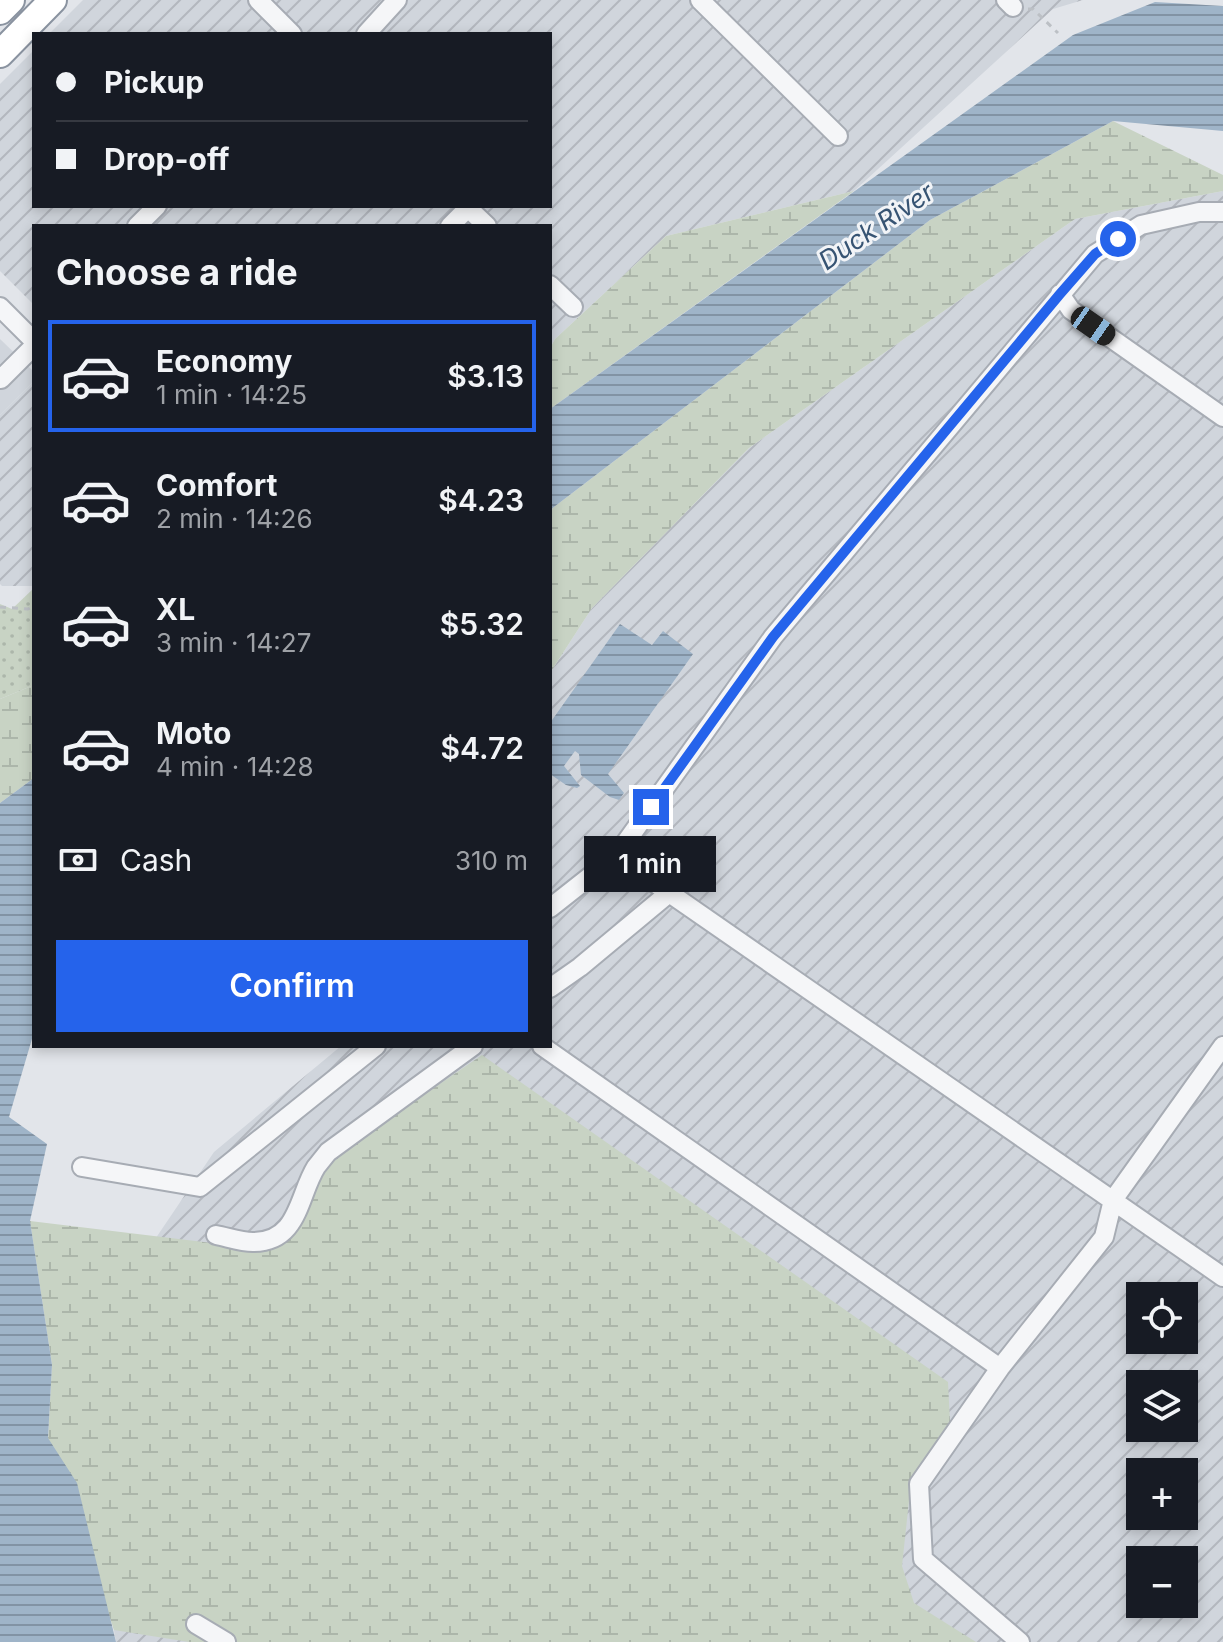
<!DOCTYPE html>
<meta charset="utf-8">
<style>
:root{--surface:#171b24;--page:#20242c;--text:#f1f3f6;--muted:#9ea1a6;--line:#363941;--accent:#2563eb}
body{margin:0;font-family:Inter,sans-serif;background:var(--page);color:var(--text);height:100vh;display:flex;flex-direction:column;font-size:30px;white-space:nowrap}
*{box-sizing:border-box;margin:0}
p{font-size:26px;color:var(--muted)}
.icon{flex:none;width:44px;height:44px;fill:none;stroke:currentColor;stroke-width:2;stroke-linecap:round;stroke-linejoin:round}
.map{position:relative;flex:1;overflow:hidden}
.side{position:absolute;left:32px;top:224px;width:520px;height:824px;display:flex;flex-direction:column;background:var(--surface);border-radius:0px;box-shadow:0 4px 12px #0003}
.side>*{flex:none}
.top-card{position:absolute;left:32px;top:32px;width:520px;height:176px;border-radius:0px;box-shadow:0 4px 12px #0003;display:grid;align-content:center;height:176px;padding:0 24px;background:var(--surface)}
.fabs{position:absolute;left:1126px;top:1282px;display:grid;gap:16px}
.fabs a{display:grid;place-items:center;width:72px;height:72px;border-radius:0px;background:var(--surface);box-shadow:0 4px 12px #0003;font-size:40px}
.end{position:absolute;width:36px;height:36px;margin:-18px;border:10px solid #2563eb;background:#fff;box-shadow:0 0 0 4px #fff}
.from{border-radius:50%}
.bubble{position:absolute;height:56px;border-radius:0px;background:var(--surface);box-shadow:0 4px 12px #0003;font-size:26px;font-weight:600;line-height:56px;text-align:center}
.car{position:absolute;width:24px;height:48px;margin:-24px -12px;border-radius:10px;box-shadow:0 0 6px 2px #0007;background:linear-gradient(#222 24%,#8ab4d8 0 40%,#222 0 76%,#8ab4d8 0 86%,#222 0)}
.top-card b{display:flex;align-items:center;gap:28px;height:76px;font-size:30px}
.top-card b+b{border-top:2px solid var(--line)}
.top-card i{width:20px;height:20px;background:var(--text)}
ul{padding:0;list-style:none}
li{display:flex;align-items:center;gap:24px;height:112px;margin:0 16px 12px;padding:0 8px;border:4px solid transparent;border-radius:0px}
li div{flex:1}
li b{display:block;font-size:30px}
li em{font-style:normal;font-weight:600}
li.selected{border-color:var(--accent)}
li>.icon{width:72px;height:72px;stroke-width:1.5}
h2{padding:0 24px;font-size:36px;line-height:96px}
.pay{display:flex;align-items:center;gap:20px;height:88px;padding:0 24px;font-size:30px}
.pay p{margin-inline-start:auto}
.action{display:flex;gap:16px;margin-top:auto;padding:16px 24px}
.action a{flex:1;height:92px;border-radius:0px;background:var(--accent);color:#fff;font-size:32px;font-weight:600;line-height:92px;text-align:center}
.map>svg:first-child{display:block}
</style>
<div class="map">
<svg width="1223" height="1642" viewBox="0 0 1223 1642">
<defs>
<pattern id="industrial-furrows" width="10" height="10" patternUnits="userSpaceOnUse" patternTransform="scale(2)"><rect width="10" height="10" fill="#d0d5dc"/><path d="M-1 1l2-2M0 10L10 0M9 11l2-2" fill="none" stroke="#b3b7be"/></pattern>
<pattern id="grass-dots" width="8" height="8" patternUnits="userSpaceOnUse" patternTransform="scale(2)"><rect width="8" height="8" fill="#c8d3c4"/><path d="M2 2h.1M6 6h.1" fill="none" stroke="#acb6aa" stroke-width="1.8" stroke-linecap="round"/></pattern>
<pattern id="wetland-marsh" width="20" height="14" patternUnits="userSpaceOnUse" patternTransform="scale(2)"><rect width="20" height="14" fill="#c8d3c4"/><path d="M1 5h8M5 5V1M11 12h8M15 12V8" fill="none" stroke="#acb6aa"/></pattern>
<pattern id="water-rules" width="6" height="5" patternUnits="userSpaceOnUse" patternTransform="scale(2)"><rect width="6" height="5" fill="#9fb4c8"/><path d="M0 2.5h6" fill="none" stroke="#8293a4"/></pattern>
</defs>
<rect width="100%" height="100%" fill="#e2e5ea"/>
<!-- built -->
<path fill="#d0d5dc" d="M0,339L34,372V381L0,415Z"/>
<!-- industrial -->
<path fill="url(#industrial-furrows)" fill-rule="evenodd" d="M83,0H1083L1053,9L854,191L666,236L555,339L550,348V226H34V305L0,271V84L34,50V206H550V34H49Z
M1223,191V1642H116L68,1368L214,1152L341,1046H550V673L592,608L749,448L1075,219ZM1140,1296H1184V1340H1140ZM1140,1384H1184V1428H1140ZM1140,1472H1184V1516H1140ZM1140,1560H1184V1604H1140Z
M34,381V586H2L0,584V415Z"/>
<!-- grass -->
<path fill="url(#grass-dots)" d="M34,588V685L0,699V604L12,609Z"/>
<!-- wetland -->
<path fill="url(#wetland-marsh)" d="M1113,121L1223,175V191L1075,219L749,448L592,608L550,673V510L930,220Z
M854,191L550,409V348L555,339L666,236Z
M34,685V778L0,803V699Z
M482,1055L948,1382L950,1422L911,1482L902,1566L914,1603L976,1642H189L114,1630L48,1438L52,1365L30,1221L253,1248L299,1200L324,1163Z"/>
<!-- water -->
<path fill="url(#water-rules)" d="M1155,2L1223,6V131L1113,121L930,220L550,510V409L1073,35Z
M620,624L652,645L663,631L693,654L608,774L624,793L619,800L610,797L581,775L579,754L575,751L564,766L580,786L577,788L566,785L550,774V723Z
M34,778V1032L9,1117L47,1144L30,1221L52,1365L48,1438L77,1483L116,1642H0V803Z"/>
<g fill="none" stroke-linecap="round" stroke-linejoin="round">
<defs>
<path id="minor" d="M258,0L292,34
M700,0L838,136
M1006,0L1013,7
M366,34L397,0
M466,206L487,226
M137,226L157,206
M450,226L468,208
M550,285L573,307
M1060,294L1071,310L1223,417
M0,307L34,341
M0,378L1,379L34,346
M616,856L1223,1277
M550,908L616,856L773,637L1095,254L1141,225L1199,212H1223
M550,988L580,967L669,893
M542,1046L1000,1368
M82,1167L200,1187L376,1046
M216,1235C227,1237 241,1242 253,1242C299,1242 298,1196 316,1167C320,1162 324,1157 328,1152L473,1046
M196,1624L226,1642
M1020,1642L923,1559L919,1484L1000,1368L1104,1237L1113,1200L1223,1046"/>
<path id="highway" d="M0,11L11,0
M0,54L53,0"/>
</defs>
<!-- minor casing -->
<use href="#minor" stroke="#a7acb4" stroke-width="22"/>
<!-- highway casing -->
<use href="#highway" stroke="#8a93a0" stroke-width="30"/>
<!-- path -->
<path stroke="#bcc0c5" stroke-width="3" stroke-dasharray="6 6" stroke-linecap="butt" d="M1028,9H1033L1058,33
M0,607L28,609L34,606"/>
<!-- minor -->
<use href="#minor" stroke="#f5f6f8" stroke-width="18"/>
<!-- highway -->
<use href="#highway" stroke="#fff" stroke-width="26"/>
</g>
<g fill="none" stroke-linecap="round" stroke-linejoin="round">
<!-- route -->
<path stroke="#2563eb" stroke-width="10" d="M651,807L773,637L1060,294L1095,254L1118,239"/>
</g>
<g text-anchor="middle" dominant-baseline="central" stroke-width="6" stroke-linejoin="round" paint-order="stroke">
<!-- water labels -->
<g font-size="26" font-style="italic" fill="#375473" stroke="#f2f4f7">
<text transform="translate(876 226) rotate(-34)">Duck River</text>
</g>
</g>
</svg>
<div class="fabs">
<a><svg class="icon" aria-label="locate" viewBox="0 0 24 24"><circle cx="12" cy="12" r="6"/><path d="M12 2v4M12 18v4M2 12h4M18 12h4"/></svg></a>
<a><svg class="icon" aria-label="layers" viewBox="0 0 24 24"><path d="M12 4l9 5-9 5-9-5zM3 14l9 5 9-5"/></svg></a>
<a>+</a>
<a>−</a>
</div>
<i class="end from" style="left:1118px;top:239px"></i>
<i class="end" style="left:651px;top:807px"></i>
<div class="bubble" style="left:584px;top:836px;width:132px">1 min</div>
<i class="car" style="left:1093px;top:326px;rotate:125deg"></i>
<div class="top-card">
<b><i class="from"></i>Pickup</b>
<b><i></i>Drop-off</b>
</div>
<section class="side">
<h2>Choose a ride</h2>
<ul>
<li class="selected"><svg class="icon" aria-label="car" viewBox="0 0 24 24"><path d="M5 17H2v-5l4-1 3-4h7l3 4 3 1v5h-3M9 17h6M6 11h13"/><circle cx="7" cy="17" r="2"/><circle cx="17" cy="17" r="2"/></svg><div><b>Economy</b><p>1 min · 14:25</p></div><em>$3.13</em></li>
<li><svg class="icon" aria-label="car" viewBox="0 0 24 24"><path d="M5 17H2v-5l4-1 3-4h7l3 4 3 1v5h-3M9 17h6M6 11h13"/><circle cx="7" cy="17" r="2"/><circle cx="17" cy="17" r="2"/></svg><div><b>Comfort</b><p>2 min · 14:26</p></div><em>$4.23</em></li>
<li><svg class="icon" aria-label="car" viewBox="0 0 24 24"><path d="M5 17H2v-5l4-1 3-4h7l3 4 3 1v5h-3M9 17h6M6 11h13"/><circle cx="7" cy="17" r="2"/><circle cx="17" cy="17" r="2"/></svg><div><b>XL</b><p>3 min · 14:27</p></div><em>$5.32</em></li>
<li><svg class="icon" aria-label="car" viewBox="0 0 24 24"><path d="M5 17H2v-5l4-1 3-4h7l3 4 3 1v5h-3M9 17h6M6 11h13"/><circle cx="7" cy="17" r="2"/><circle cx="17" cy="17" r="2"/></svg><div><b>Moto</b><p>4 min · 14:28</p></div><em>$4.72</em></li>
</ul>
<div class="pay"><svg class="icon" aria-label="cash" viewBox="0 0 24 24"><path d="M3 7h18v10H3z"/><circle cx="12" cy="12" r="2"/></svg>Cash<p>310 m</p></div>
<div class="action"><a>Confirm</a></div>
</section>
</div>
